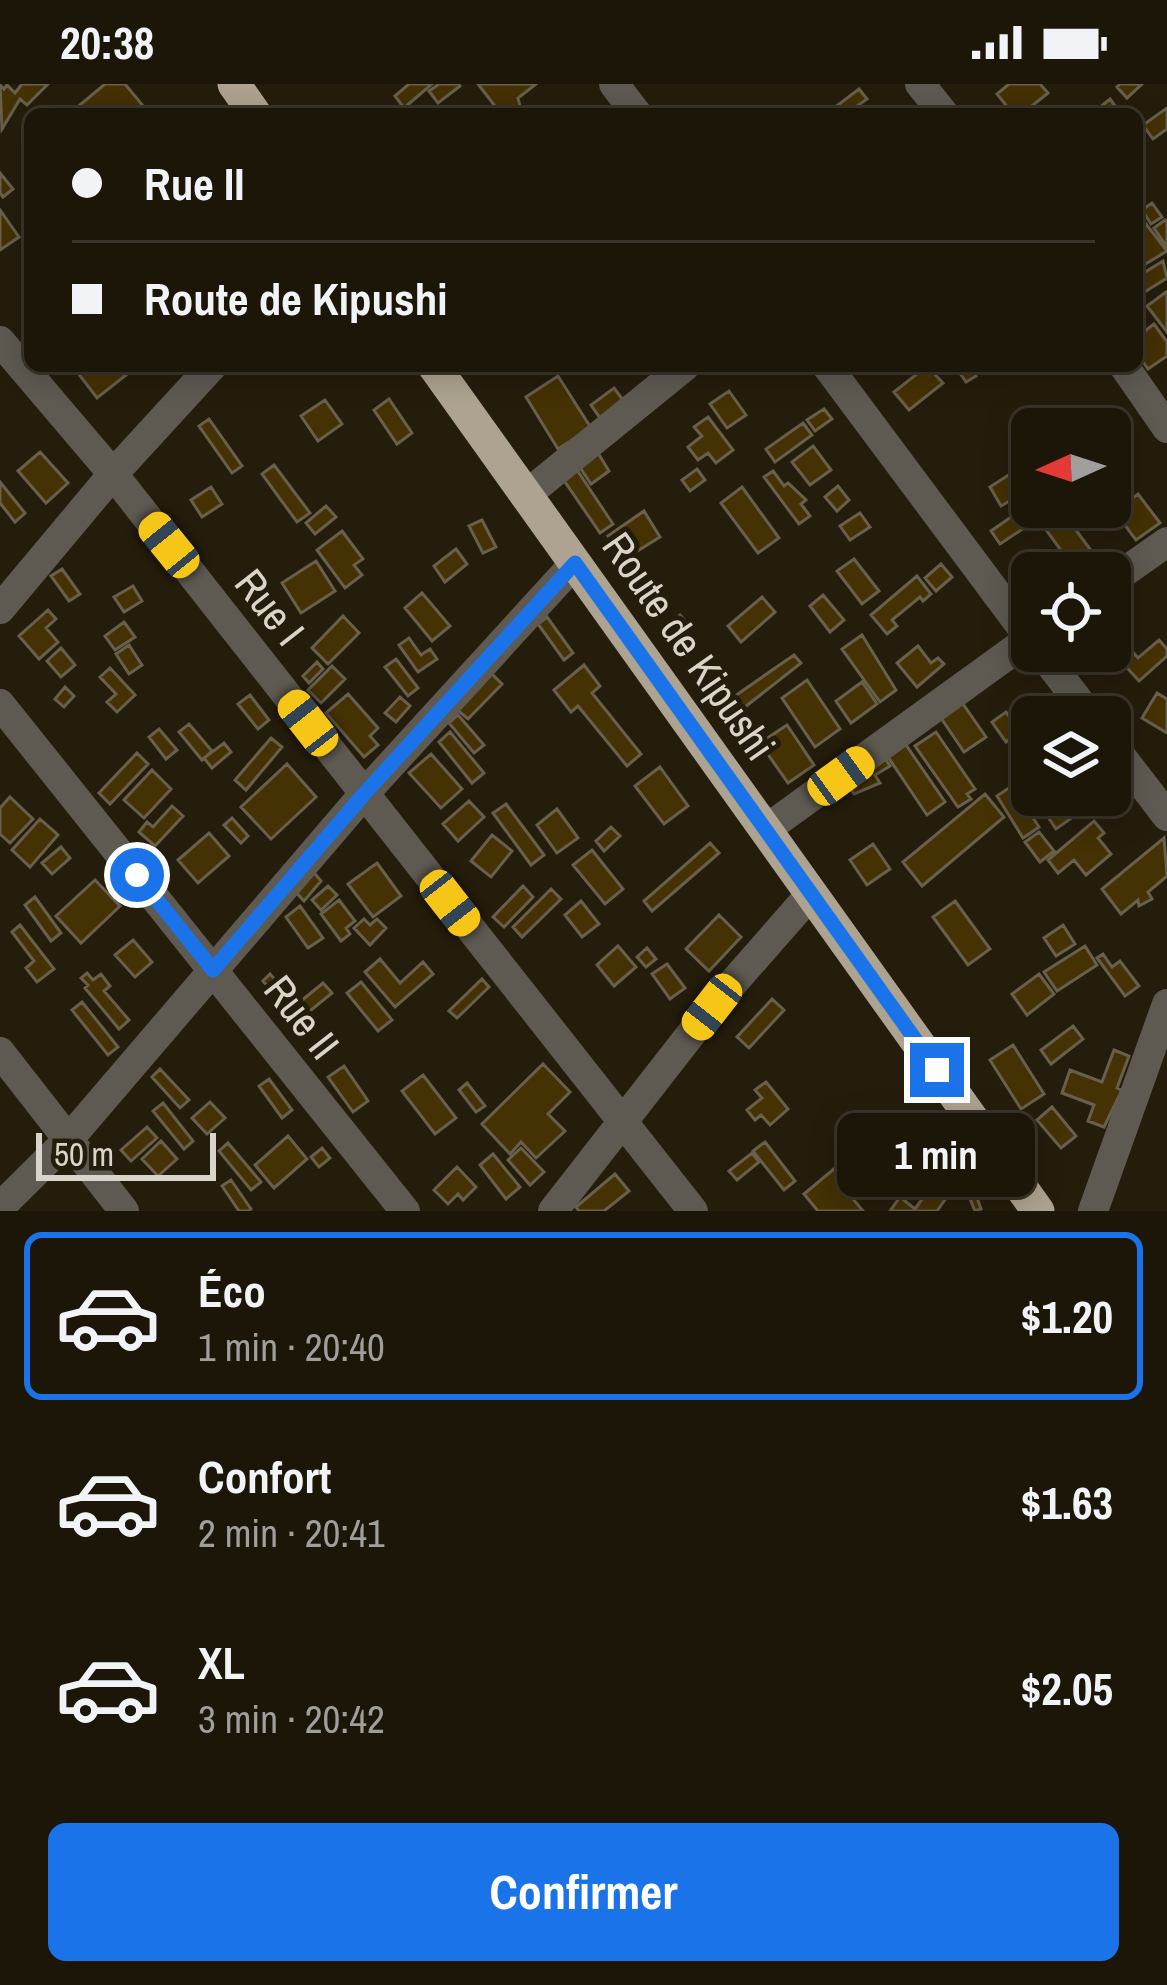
<!DOCTYPE html>
<html lang="fr">
<meta charset="utf-8">
<style>
:root{--surface:#1c1609;--page:#292317;--text:#f1f3f6;--muted:#a09f9c;--line:#3a352a;--accent:#1a73e8}
body{margin:0;font-family:"Archivo Narrow",sans-serif;background:var(--page);color:var(--text);height:100vh;display:flex;flex-direction:column;font-size:45px;white-space:nowrap}
*{box-sizing:border-box;margin:0}
p{font-size:39px;color:var(--muted)}
.icon{flex:none;width:66px;height:66px;fill:none;stroke:currentColor;stroke-width:2;stroke-linecap:round;stroke-linejoin:round}
.map{position:relative;height:1127px;overflow:hidden}
.side{display:flex;flex-direction:column;background:var(--surface);flex:1}
.side>*{flex:none}
.guide{position:absolute;left:24px;top:24px;width:1119px;height:264px;border-radius:18px;box-shadow:0 6px 30px #0003,0 0 0 3px var(--line);display:grid;align-content:center;height:264px;padding:0 48px;background:var(--surface)}
.needle{width:78px;rotate:267deg}
.buttons{position:absolute;left:1011px;top:324px;display:grid;gap:24px}
.buttons a{display:grid;place-items:center;width:120px;height:120px;border-radius:18px;background:var(--surface);box-shadow:0 6px 30px #0003,0 0 0 3px var(--line);font-size:60px}
.scale{position:absolute;left:36px;bottom:30px;width:180px;box-sizing:border-box;padding-left:12px;border:6px solid #dad5ca;border-top:0;font-size:33px;line-height:42px;white-space:nowrap;color:#dad5ca;-webkit-text-stroke:9px #251d0c;paint-order:stroke}
.end{position:absolute;width:54px;height:54px;margin:-27px;border:15px solid #1a73e8;background:#fff;box-shadow:0 0 0 6px #fff}
.from{border-radius:50%}
.bubble{position:absolute;height:84px;border-radius:18px;background:var(--surface);box-shadow:0 6px 30px #0003,0 0 0 3px var(--line);font-size:39px;font-weight:700;line-height:84px;text-align:center}
.car{position:absolute;width:36px;height:72px;margin:-36px -18px;border-radius:15px;box-shadow:0 0 9px 3px #0007;background:linear-gradient(#f5c518 24%,#345 0 40%,#f5c518 0 76%,#345 0 86%,#f5c518 0)}
.guide b{display:flex;align-items:center;gap:42px;height:114px;font-size:45px}
.guide b+b{border-top:3px solid var(--line)}
.guide i{width:30px;height:30px;background:var(--text)}
ul{padding:21px 0 0;list-style:none}
li{display:flex;align-items:center;gap:36px;height:168px;margin:0 24px 18px;padding:0 24px;border:6px solid transparent;border-radius:18px}
li div{flex:1}
li b{display:block;font-size:45px}
li em{font-style:normal;font-weight:700}
li.current{border-color:var(--accent)}
li>.icon{width:108px;height:108px;stroke-width:1.5}
.primary-button{display:flex;gap:24px;margin-top:auto;padding:24px 48px}
.primary-button a{flex:1;height:138px;border-radius:18px;background:var(--accent);color:#fff;font-size:48px;font-weight:700;line-height:138px;text-align:center}
.status{display:flex;justify-content:space-between;align-items:center;height:84px;padding:0 60px;background:var(--surface);direction:ltr}
.status svg{height:33px;fill:currentColor}
.map>svg:first-child{display:block}
</style>
<div class="status"><b>20:38</b><svg viewBox="0 0 49 12"><path d="M0 12V9h3v3zM5 12V6h3v6zM10 12V3h3v9zM15 12V0h3v12zM26 1h20v11H26zM47 4h2v5h-2z"/></svg></div>
<div class="map">
<svg width="1167" height="1127" viewBox="0 0 1167 1127">
<rect width="100%" height="100%" fill="#251d0c"/>
<!-- building -->
<path fill="#443104" stroke="#685f4c" stroke-width="3" d="M22,0H48L27,21L20,15L2,45L0,1L4,5L7,1L15,9Z
M105,0H125L144,23L136,30H69Z
M409,0H432L404,24L395,12Z
M439,0H459L460,2L438,19L429,7Z
M478,0H536L518,14L520,22L510,30H501Z
M1009,0H1040L1048,9L1022,30H1013L997,10Z
M1120,0H1142L1127,14L1117,3Z
M859,5L867,15L846,30H826Z
M1110,15L1121,30H1104L1099,24Z
M1167,24V45L1153,55L1143,41Z
M0,89L13,105L3,113L0,109Z
M1152,119L1162,133L1151,140L1142,126Z
M0,126L19,153L0,166Z
M1165,136L1167,138V163L1154,144Z
M1146,140L1167,167L1137,185V148Z
M1163,177L1167,194L1143,209L1137,193Z
M1166,208L1167,210V248L1147,222Z
M1154,240L1167,258V272L1148,285L1137,269V253Z
M76,282H125L121,286L126,291L97,314L74,284Z
M927,282L943,299L909,326L894,308Z
M962,282H969L976,292L966,298L957,285Z
M558,292L591,344L558,365L526,313Z
M614,304L626,320L603,338L591,321Z
M729,307L746,331L727,344L710,320Z
M389,315L412,349L397,360L374,326Z
M325,316L342,340L318,357L301,332Z
M824,325L832,335L815,347L807,336Z
M1106,330L1115,343L1110,347L1084,345Z
M708,333L733,366L716,379L708,369L698,376L688,363L702,352L694,343Z
M209,335L242,382L232,389L199,342Z
M803,339L812,351L775,378L766,365Z
M813,362L831,386L810,401L792,378Z
M40,368L68,399L46,419L18,387Z
M598,369L609,387L591,400L579,382Z
M274,381L310,429L297,438L262,390Z
M697,385L705,396L690,407L682,396Z
M1018,385L1030,405L1001,422L990,403Z
M577,386L613,440L600,449L563,395Z
M773,387L784,402L788,399L806,416L801,420L810,432L799,440L764,393Z
M0,398L25,429L15,438L0,419Z
M838,402L849,416L837,427L825,413Z
M211,403L222,420L202,433L191,416Z
M742,403L779,454L758,469L721,419Z
M1138,410L1160,439L1136,456L1115,428Z
M1110,411L1117,418L1089,442L1077,430L1085,423H1110Z
M326,422L336,433L315,450L306,439Z
M644,427L660,453L623,476L608,452Z
M860,429L870,443L850,456L840,442Z
M1014,431L1024,444L1000,460L991,447Z
M482,436L496,463L483,469L469,442Z
M1054,436L1061,445L1070,438L1090,465L1071,480L1044,443Z
M342,447L363,475L354,481L362,491L345,504L317,466Z
M456,465L467,480L445,498L434,482Z
M854,475L879,507L862,520L837,487Z
M316,477L335,507L301,529L282,499Z
M941,480L952,493L936,507L925,494Z
M62,485L80,510L69,517L51,492Z
M917,492L931,510L923,517L920,513L892,536L897,542L887,550L871,531Z
M133,502L142,517L124,528L114,513Z
M422,509L450,542L432,557L405,524Z
M823,511L844,536L830,548L810,522Z
M762,513L775,528L741,558L728,542Z
M48,526L56,535L46,544L58,558L39,575L19,552Z
M680,531L688,540L676,550L668,541Z
M343,532L359,549L328,580L312,564Z
M547,533L573,569L564,576L538,540Z
M124,538L135,553L115,566L105,552Z
M862,551L896,606L880,618L842,565Z
M409,554L421,571L430,565L437,575L418,588L399,561Z
M1159,556L1167,565V572L1139,597L1121,577L1132,567L1138,574Z
M129,561L142,581L129,590L116,570Z
M918,562L931,579L938,574L944,580L917,603L897,579Z
M61,564L75,581L61,593L47,577Z
M794,571L801,579L741,626L732,614Z
M396,575L418,604L408,612L385,583Z
M317,578L323,585L309,599L303,592Z
M584,581L600,602L592,609L641,670L627,682L578,622L571,628L554,606Z
M332,582L345,595L321,619L308,606Z
M110,584L135,611L117,628L107,618L116,610L100,593Z
M490,588L502,600L468,635L455,624Z
M807,596L840,645L815,663L782,614Z
M862,598L877,620L851,639L836,617Z
M65,603L74,612L64,623L55,615Z
M1157,609L1167,615V649L1142,634Z
M348,610L378,644L370,652L378,661L364,673L326,629Z
M250,611L269,636L258,645L238,620Z
M400,613L410,622L396,638L385,629Z
M1114,614L1121,625L1108,633L1101,622Z
M961,617L986,653L964,668L939,631Z
M1006,628L1020,647L1006,658L992,638Z
M458,631L484,661L474,669L449,639Z
M189,640L212,667L202,676L179,648Z
M787,641L814,681L788,699L760,659Z
M159,645L177,666L166,675L149,653Z
M450,648L484,689L472,699L439,658Z
M936,648L975,705L967,710L971,715L958,723L915,662Z
M271,654L282,663L246,706L235,696Z
M904,658L945,718L927,731L886,670Z
M224,659L231,668L212,684L204,674Z
M880,667L890,682L875,691L880,699L854,710L842,692Z
M137,669L148,680L110,720L99,709Z
M431,670L462,705L441,724L409,689Z
M287,680L316,713L271,755L241,723Z
M660,683L688,722L664,740L635,702Z
M152,686L171,705L144,734L124,716Z
M1018,698L1026,711L1021,715L1039,743L1023,754L997,712Z
M985,710L1004,733L922,802L903,778Z
M1033,711H1069L1080,728L1056,745Z
M10,713L33,735L10,759L0,750V724Z
M469,717L484,733L458,757L443,740Z
M506,720L544,771L531,781L493,729Z
M172,722L183,732L155,762L139,748L147,738L153,743Z
M557,725L578,754L557,769L537,741Z
M232,734L248,752L241,759L224,741Z
M40,735L58,751L30,783L12,766Z
M1094,737L1104,749L1098,754L1111,770L1086,791L1074,776L1058,789L1048,776Z
M611,743L620,752L604,767L596,757Z
M1039,748L1054,767L1040,778L1025,758Z
M209,749L229,772L198,799L178,776Z
M492,751L512,767L491,793L471,777Z
M1164,754L1167,792L1148,808L1152,815L1139,822L1138,816L1121,830L1102,805Z
M710,759L719,769L652,827L644,817Z
M873,760L890,785L867,801L850,776Z
M61,763L70,774L52,790L42,779Z
M592,766L623,805L605,820L573,781Z
M377,779L401,812L373,833L348,800Z
M310,784L321,797L304,817L295,807Z
M95,796L120,822L81,859L56,832Z
M328,802L337,811L321,826L312,816Z
M523,802L533,813L504,843L493,833Z
M551,805L561,815L522,853L513,843Z
M35,813L61,849L51,857L25,821Z
M339,816L355,837L346,844L350,850L341,857L321,830Z
M581,817L599,840L582,853L565,831Z
M955,817L990,865L968,881L933,833Z
M300,822L323,854L308,864L286,833Z
M719,831L741,853L709,887L686,865Z
M364,835L370,841L377,835L386,844L370,861L354,844Z
M20,841L54,885L37,898L26,884L34,877L12,848Z
M1063,841L1075,860L1056,872L1044,854Z
M133,856L152,878L135,893L115,871Z
M618,862L636,883L614,902L597,881Z
M1085,862L1097,881L1057,907L1044,888Z
M647,864L656,875L646,883L637,873Z
M1103,870L1112,883L1120,877L1139,902L1125,912L1097,874Z
M380,875L400,899L423,878L433,890L395,923L365,888Z
M667,880L685,904L670,915L652,890Z
M87,889L93,896L101,890L110,902L104,907L129,936L119,945L85,904L88,901L81,894Z
M270,890L288,910L280,916L263,897Z
M1039,890L1054,910L1027,931L1012,910Z
M482,895L489,903L457,934L449,927Z
M361,898L392,936L378,947L347,909Z
M323,899L332,909L310,927L301,917Z
M772,915L784,926L749,964L737,953Z
M82,918L118,963L108,971L72,926Z
M1073,942L1083,955L1051,980L1041,966Z
M1013,961L1044,1010L1021,1025L990,976Z
M1114,966L1129,972L1117,1004L1122,1006L1104,1043L1088,1037L1094,1021L1062,1009L1070,986L1102,998Z
M543,980L570,1008L548,1030L565,1047L536,1074L521,1058L510,1070L482,1040Z
M344,982L368,1017L353,1028L328,993Z
M160,985L189,1016L180,1024L152,993Z
M423,991L456,1034L435,1050L402,1007Z
M269,995L292,1026L282,1034L259,1002Z
M766,998L788,1025L770,1041L761,1031L755,1036L747,1026L762,1014L755,1006Z
M467,999L485,1022L476,1028L459,1006Z
M210,1018L225,1034L207,1050L192,1034Z
M163,1019L193,1057L184,1065L153,1027Z
M1052,1023L1076,1052L1061,1064L1037,1036Z
M147,1043L157,1054L131,1077L121,1066Z
M288,1052L307,1075L274,1104L255,1081Z
M161,1057L177,1075L158,1092L142,1075Z
M765,1058L795,1097L784,1106L753,1067Z
M228,1059L261,1098L251,1106L219,1067Z
M322,1064L330,1074L319,1083L311,1073Z
M521,1064L544,1088L530,1101L508,1076Z
M752,1069L759,1078L737,1096L729,1087Z
M853,1069L866,1085L844,1104L863,1127H818L804,1110Z
M493,1070L520,1103L506,1115L480,1081Z
M457,1083L476,1103L463,1116L458,1110L448,1120L434,1106Z
M615,1090L629,1107L604,1127H579L576,1123Z
M231,1096L251,1125L249,1127H239L222,1102Z
M936,1096L951,1107L937,1127H890L900,1113L915,1125Z
M973,1102L981,1125L975,1127L967,1107Z"/>
<g fill="none" stroke-linecap="round" stroke-linejoin="round">
<!-- minor -->
<path stroke="#5e5a52" stroke-width="30" d="M614,0L637,30
M920,0L944,30
M0,257L113,390L693,1127
M827,282L1032,557
M1124,282L1167,344
M526,411L685,282
M1110,498L1167,458
M0,525L113,390L212,282
M1040,567L1091,633
M0,620L405,1127
M1110,658L1167,732
M765,746L1032,553
M0,968L124,1127
M0,1123L68,1056L364,710L575,479
M553,1127L712,923L810,811
M1093,1127L1167,920"/>
<!-- trunk -->
<path stroke="#ada390" stroke-width="33" d="M234,0L255,30
M434,282L1038,1127"/>
</g>
<g fill="none" stroke-linecap="round" stroke-linejoin="round">
<!-- route -->
<path stroke="#1a73e8" stroke-width="15" d="M137,791L213,886L364,710L575,479L937,986"/>
</g>
<g text-anchor="middle" dominant-baseline="central" stroke-width="10" stroke-linejoin="round" paint-order="stroke">
<!-- street labels -->
<g font-size="42" fill="#dad5ca" stroke="#251d0c">
<text transform="translate(270 523) rotate(52)">Rue I</text>
<text transform="translate(689 562) rotate(55)">Route de Kipushi</text>
<text transform="translate(302 933) rotate(52)">Rue II</text>
</g>
</g>
</svg>
<div class="buttons">
<a><svg class="needle" viewBox="-14 -14 28 28"><path d="M0-13l5 13h-10z" fill="#e53935"/><path d="M0 13l5-13h-10z" fill="#a09f9c"/></svg></a>
<a><svg class="icon" aria-label="locate" viewBox="0 0 24 24"><circle cx="12" cy="12" r="6"/><path d="M12 2v4M12 18v4M2 12h4M18 12h4"/></svg></a>
<a><svg class="icon" aria-label="layers" viewBox="0 0 24 24"><path d="M12 4l9 5-9 5-9-5zM3 14l9 5 9-5"/></svg></a>
</div>
<div class="scale">50 m</div>
<i class="end from" style="left:137px;top:791px"></i>
<i class="end" style="left:937px;top:986px"></i>
<div class="bubble" style="left:837px;top:1029px;width:198px">1 min</div>
<i class="car" style="left:169px;top:461px;rotate:321deg"></i>
<i class="car" style="left:308px;top:639px;rotate:322deg"></i>
<i class="car" style="left:841px;top:692px;rotate:54deg"></i>
<i class="car" style="left:450px;top:819px;rotate:142deg"></i>
<i class="car" style="left:712px;top:923px;rotate:218deg"></i>
<div class="guide">
<b><i class="from"></i>Rue II</b>
<b><i></i>Route de Kipushi</b>
</div>
</div>
<section class="side">
<ul>
<li class="current"><svg class="icon" aria-label="car" viewBox="0 0 24 24"><path d="M5 17H2v-5l4-1 3-4h7l3 4 3 1v5h-3M9 17h6M6 11h13"/><circle cx="7" cy="17" r="2"/><circle cx="17" cy="17" r="2"/></svg><div><b>Éco</b><p>1 min · 20:40</p></div><em>$1.20</em></li>
<li><svg class="icon" aria-label="car" viewBox="0 0 24 24"><path d="M5 17H2v-5l4-1 3-4h7l3 4 3 1v5h-3M9 17h6M6 11h13"/><circle cx="7" cy="17" r="2"/><circle cx="17" cy="17" r="2"/></svg><div><b>Confort</b><p>2 min · 20:41</p></div><em>$1.63</em></li>
<li><svg class="icon" aria-label="car" viewBox="0 0 24 24"><path d="M5 17H2v-5l4-1 3-4h7l3 4 3 1v5h-3M9 17h6M6 11h13"/><circle cx="7" cy="17" r="2"/><circle cx="17" cy="17" r="2"/></svg><div><b>XL</b><p>3 min · 20:42</p></div><em>$2.05</em></li>
</ul>
<div class="primary-button"><a>Confirmer</a></div>
</section>
